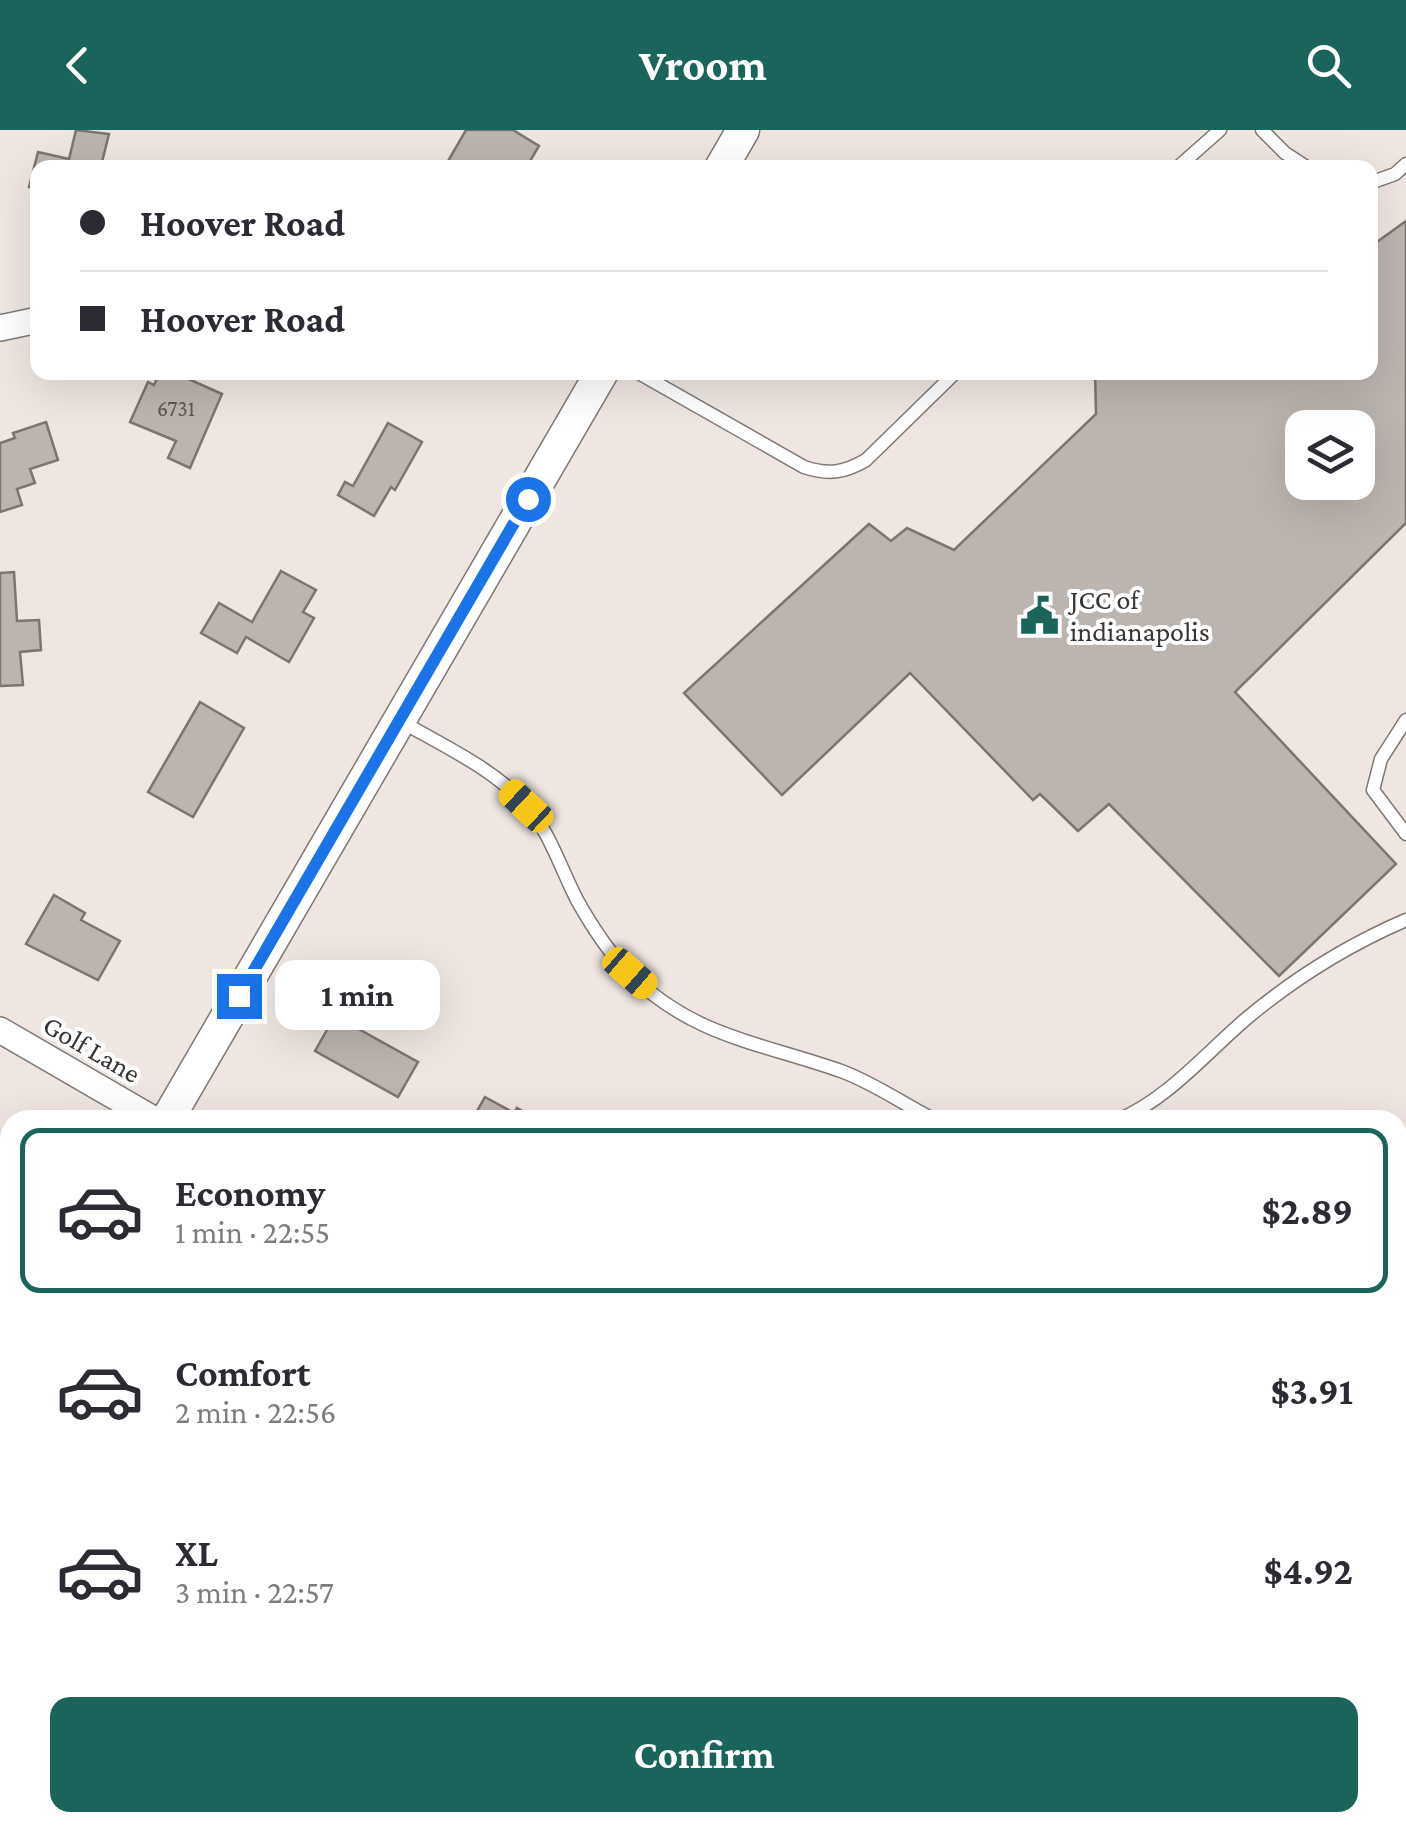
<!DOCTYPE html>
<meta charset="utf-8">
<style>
:root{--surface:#fff;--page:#f7f7f7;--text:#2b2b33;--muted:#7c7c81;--line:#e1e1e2;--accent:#1a645b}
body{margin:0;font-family:"Crimson Pro",serif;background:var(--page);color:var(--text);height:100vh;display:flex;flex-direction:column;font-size:38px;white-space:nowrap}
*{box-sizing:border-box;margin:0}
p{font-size:32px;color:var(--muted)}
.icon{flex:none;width:55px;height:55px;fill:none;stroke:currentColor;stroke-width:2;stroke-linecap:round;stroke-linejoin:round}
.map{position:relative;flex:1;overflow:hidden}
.sheet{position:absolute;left:0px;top:980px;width:1408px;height:722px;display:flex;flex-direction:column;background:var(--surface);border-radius:30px 30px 0 0;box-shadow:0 10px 40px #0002}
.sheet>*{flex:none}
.hud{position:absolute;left:30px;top:30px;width:1348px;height:220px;border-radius:20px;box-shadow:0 10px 40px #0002;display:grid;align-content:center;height:220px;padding:0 50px;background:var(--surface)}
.buttons{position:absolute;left:1285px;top:280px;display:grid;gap:20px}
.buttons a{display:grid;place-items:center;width:90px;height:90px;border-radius:20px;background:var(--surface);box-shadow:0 10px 40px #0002;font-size:50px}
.end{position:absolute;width:45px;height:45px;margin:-22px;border:12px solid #1a73e8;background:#fff;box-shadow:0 0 0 5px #fff}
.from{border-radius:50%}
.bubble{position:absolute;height:70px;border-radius:20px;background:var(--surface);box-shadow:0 10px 40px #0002;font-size:32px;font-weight:700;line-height:70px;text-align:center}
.car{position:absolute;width:30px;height:60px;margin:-30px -15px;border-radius:12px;box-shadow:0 0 8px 2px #0007;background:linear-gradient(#f5c518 24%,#345 0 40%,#f5c518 0 76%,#345 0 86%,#f5c518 0)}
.hud b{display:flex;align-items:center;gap:35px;height:95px;font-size:38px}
.hud b+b{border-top:2px solid var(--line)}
.hud i{width:25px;height:25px;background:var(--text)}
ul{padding:18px 0 0;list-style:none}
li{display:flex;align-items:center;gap:30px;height:165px;margin:0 20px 15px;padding:0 30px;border:5px solid transparent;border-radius:20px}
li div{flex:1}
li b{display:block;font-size:38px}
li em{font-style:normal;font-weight:700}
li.selected{border-color:var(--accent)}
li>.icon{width:90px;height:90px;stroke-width:1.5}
.primary-button{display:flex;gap:20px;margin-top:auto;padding:20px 50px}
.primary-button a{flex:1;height:115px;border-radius:20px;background:var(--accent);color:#fff;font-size:40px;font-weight:700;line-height:115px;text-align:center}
header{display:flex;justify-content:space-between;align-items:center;height:130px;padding:0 50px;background:var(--accent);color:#fff;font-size:45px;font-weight:700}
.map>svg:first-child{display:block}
</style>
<header><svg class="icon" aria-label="back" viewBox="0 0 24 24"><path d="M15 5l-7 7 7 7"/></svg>Vroom<svg class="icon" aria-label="search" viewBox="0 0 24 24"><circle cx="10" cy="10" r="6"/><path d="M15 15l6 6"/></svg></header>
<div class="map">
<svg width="1406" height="1701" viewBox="0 0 1406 1701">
<rect width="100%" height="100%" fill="#efe6e1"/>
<!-- building -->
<path fill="#bcb4af" stroke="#7c7470" stroke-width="2.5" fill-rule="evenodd" d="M76,0L109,4L101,36L108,38H38V59L29,57L38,22L69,29Z
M466,0H513L539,16L526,38H444Z
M1406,91V393L1235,562L1396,734L1279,846L1109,674L1078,701L1040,664L1033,670L910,543L782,665L684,563L869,394L891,411L907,398L954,420L1096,284L1095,242H1370V117ZM1302,298H1358V352H1302Z
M160,242H173L222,264L190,338L168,328L176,311L130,292L148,252L154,255Z
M46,292L58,330L30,339L35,353L17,359L22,375L0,382V313L15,308L13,303Z
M388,293L422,312L395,360L391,357L374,386L338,365L345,352L353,356Z
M281,441L316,460L303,482L314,488L289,532L246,507L237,523L201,503L219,473L252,492Z
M14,442L17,491L39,490L41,520L20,522L23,555L0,556V443Z
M200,572L244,598L193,687L148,662Z
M54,765L85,783L81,790L120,811L98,850L26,814Z
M335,886L418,932L398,967L315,921Z
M485,967L514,983L517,978L538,990H472Z
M448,1692H516L531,1701H443Z
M1007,1692H1115L1110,1701H1022Z"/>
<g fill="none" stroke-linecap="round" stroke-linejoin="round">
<defs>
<path id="service" d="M1262,0L1285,23L1308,38
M1177,38L1220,0
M1370,53L1395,44L1406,34
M637,242L804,337C828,345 844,343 866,330L956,242
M1406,590L1381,629L1373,660L1406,704
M402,592C444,616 494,639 527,676C550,703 561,739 577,770C591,795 609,823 630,844C693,907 762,913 841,941C874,953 903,974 935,990
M1118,990C1168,969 1206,923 1247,888C1295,848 1348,815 1406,790
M0,1224L10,1229"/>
<path id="minor" d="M0,198L38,190
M0,900L155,990
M0,1613L10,1619
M141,1692L156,1701
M1382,1692L1397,1701"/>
<path id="tertiary" d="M721,38L743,0
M167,990L602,242
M0,1277L10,1260"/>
</defs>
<!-- service casing -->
<use href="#service" stroke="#7e7772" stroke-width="15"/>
<!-- minor casing -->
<use href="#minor" stroke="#7e7772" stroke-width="28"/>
<!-- tertiary casing -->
<use href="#tertiary" stroke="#7e7772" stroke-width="35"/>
<!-- service -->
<use href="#service" stroke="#fff" stroke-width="12"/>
<!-- minor -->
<use href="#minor" stroke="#fff" stroke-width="25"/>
<!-- tertiary -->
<use href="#tertiary" stroke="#fff" stroke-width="32"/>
</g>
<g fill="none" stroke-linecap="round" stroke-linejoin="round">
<!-- route -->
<path stroke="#1a73e8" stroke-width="12" d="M239,866L528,369"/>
</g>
<!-- icons -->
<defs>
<symbol id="civic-bare" viewBox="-9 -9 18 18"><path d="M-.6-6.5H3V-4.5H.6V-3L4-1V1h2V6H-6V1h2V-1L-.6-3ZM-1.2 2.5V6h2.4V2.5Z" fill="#1a645b" stroke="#fff" stroke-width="2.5" paint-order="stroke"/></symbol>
</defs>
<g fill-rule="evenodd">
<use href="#civic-bare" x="1012" y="458" width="55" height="55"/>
</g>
<g text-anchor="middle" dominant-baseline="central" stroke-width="8" stroke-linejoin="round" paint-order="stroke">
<!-- number labels -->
<g font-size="22" fill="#5a5552">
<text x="176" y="278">6731</text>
</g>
<!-- poi labels -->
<g font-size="28" fill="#393533" stroke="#fff" text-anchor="start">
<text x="1070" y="469">JCC of<tspan x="1070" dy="32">indianapolis</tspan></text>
</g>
<!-- street labels -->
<g font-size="28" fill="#393533" stroke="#fff">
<text transform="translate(92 919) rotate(30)">Golf Lane</text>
</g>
</g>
</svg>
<div class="buttons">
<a><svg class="icon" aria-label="layers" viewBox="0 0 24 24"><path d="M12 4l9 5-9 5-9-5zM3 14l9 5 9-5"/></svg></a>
</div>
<i class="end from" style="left:528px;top:369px"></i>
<i class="end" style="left:239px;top:866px"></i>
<div class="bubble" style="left:275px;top:830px;width:165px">1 min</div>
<i class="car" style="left:526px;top:676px;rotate:313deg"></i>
<i class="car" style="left:630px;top:843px;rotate:131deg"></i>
<div class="hud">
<b><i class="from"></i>Hoover Road</b>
<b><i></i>Hoover Road</b>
</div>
<section class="sheet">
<ul>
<li class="selected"><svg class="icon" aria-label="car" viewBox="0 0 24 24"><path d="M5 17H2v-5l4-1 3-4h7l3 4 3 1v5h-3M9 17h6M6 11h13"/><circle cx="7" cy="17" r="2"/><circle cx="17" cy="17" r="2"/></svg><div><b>Economy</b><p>1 min · 22:55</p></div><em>$2.89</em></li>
<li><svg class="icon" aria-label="car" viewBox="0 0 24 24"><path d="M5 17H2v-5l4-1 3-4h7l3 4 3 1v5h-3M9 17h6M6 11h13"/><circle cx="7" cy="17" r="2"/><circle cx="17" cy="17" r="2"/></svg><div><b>Comfort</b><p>2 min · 22:56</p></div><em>$3.91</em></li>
<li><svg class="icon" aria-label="car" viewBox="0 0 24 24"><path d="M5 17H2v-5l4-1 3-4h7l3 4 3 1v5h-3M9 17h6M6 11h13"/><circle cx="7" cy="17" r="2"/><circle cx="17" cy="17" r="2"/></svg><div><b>XL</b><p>3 min · 22:57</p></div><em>$4.92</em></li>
</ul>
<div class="primary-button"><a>Confirm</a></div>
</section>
</div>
